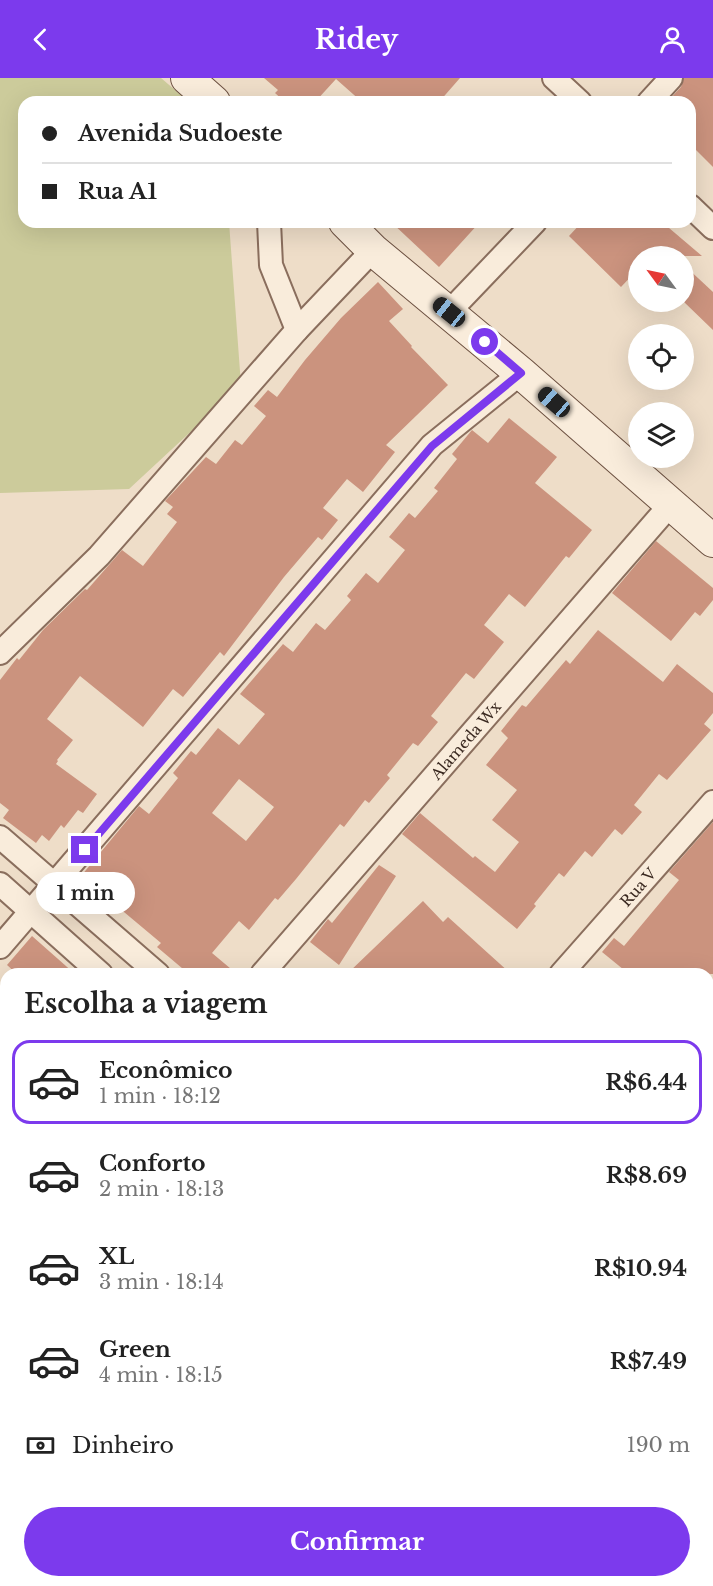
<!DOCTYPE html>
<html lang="pt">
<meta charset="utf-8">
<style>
:root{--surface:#fff;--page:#f2f2f2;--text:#222;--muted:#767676;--line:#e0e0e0;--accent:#7c3aed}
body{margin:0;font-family:"Libre Baskerville",serif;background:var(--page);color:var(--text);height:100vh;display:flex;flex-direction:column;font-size:22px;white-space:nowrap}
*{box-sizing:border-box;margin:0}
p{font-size:20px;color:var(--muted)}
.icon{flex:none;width:33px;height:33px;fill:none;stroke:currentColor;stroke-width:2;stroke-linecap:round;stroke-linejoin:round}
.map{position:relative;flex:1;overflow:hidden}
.side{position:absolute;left:0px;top:890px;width:714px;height:620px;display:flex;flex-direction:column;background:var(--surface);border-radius:18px 18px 0 0;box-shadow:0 6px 24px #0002}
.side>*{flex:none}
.hud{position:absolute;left:18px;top:18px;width:678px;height:132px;border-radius:18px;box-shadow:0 6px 24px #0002;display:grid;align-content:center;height:132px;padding:0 24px;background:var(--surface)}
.needle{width:39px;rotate:303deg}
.fabs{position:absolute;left:628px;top:168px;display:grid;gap:12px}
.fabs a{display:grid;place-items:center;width:66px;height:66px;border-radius:50%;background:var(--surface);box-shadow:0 6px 24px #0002;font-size:30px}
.end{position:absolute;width:27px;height:27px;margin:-14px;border:8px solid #7c3aed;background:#fff;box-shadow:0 0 0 3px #fff}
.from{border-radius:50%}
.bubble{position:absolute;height:42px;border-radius:21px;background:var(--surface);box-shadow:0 6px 24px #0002;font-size:20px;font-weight:800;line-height:42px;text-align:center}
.car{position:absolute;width:18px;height:36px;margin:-18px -9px;border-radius:8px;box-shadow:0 0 4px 2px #0007;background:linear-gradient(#222 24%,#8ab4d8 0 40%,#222 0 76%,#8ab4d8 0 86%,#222 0)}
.hud b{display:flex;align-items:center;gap:21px;height:57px;font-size:22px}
.hud b+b{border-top:2px solid var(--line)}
.hud i{width:15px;height:15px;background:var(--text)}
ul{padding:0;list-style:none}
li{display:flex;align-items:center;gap:18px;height:84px;margin:0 12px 9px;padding:0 12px;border:3px solid transparent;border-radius:18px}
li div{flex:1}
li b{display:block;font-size:22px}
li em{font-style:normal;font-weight:800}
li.on{border-color:var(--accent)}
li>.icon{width:54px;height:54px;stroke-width:1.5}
h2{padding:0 24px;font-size:27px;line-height:72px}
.pay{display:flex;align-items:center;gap:15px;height:66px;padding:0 24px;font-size:22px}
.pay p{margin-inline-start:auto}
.primary-button{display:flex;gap:12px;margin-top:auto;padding:12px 24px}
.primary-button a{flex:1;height:69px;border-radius:36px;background:var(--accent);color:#fff;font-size:24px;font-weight:800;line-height:69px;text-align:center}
header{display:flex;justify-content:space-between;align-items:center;height:78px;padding:0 24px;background:var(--accent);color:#fff;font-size:27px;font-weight:800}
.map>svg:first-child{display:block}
</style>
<header><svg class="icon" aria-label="back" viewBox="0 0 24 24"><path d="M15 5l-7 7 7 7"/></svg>Ridey<svg class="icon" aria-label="person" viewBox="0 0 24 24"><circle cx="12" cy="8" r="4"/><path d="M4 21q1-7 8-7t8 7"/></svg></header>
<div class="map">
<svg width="713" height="1508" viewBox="0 0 713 1508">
<rect width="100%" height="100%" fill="#eeddc8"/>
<!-- grass -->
<path fill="#cccb9b" d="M0,0H161L189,24H24V144H229L241,307L129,411L0,415Z"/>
<!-- building -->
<path fill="#cb937e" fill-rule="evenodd" d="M264,0H460L439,24H362L336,1L315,24H285L275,15L278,12Z
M684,0H713V89L690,66V24H667L681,9Z
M391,144H480L439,189Z
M582,144H662L702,178H639V190L621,209L569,158Z
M684,187L713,214V252L684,224Z
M378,204L403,231L389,243L412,268L411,269L448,307L386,367L395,374L363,414L347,401L323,430L338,442L322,462L318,459L284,499L224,578L220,574L183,619L173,611L143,649L80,598L47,641L73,662L57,682L58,683L56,686L97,716L83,735L78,732L64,750L61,747L49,763L42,757L36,765L3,740L9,732L0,725V602L17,580L19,582L43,552L85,511L87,512L122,472L143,488L177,444L167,436L173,429L165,423L206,379L216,386L235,362L242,367L266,338L254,328L268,312L277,319L305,282L341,240Z
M509,340L557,379L535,405L592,452L569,480L566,478L525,529L509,516L484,547L504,564L474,601L466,595L431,638L438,644L418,668L413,665L387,697L390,700L369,725L365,722L344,749L340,746L296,801L278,822L275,820L249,852L239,843L212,875L237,896H189L157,869L161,865L81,798L139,728L149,736L178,700L173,695L191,673L196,677L218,650L239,667L265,636L240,616L283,566L293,574L316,545L325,552L351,522L347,518L366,495L378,505L405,472L389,459L409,435L415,440L438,413L434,410L457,381L452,376L472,352L488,365ZM239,701L274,729L246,763L212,735Z
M656,463L713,510V522L700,538L695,534L671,563L612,515Z
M598,552L663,604L677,586L713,615V635L704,646L711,652L667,702L659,696L634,727L642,734L622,757L615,751L592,779L585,773L564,799L559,795L534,826L536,828L517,851L402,756L420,735L473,780L475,778L495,794L519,764L492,742L517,712L486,687L508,660L501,653L522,627L526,629L566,582L570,586Z
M713,744V896H629L602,874L614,860L624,868L679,802L669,794Z
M379,787L396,798L339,887L310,864L328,841L332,845Z
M423,823L443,844L448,839L511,896H347Z
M32,858L75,896H17L7,887Z"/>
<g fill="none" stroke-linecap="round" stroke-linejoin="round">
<defs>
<g id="street">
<path d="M554,0L580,24"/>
<path d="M649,24L671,0"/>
<path d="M690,128L713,150"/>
<path d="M269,144L271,187L297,252"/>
<path d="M449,234L535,144"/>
<path d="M0,575L99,478L297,252L373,172"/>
<path d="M0,759L158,896"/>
<path d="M0,806L101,896"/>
<path d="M0,869L432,367L521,295"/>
<path id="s1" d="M262,896L670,427"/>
<path id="s2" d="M561,896L713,724"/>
<path d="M708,1115L713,1109"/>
<path d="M0,1192L6,1186"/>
<path d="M708,1376L713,1380"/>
<path d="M708,1425L713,1429"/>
<path d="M708,1498L713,1492"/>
<path d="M29,1508L33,1503"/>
<path d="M361,1508L365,1503"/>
</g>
<path id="secondary" d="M187,0L214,24
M345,144L373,172L521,295L713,463"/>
</defs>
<!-- street casing -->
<use href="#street" stroke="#8a6e5d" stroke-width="26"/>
<!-- secondary casing -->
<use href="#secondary" stroke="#6c5040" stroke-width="34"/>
<!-- street -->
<use href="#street" stroke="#f9ecdb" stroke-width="22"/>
<!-- secondary -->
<use href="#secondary" stroke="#f9ecdb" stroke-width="32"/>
</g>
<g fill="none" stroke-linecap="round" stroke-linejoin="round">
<!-- route -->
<path stroke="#7c3aed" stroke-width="8" d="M85,772L432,368L521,295L485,264"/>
</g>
<g text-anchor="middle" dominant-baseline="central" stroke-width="4.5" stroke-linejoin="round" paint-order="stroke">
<!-- street labels -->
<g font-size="15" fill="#3a2920" stroke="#f5e8d7">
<text stroke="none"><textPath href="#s1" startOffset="310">Alameda Wx</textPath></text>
<text stroke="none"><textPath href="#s2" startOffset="116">Rua V</textPath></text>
</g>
</g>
</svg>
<div class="fabs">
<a><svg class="needle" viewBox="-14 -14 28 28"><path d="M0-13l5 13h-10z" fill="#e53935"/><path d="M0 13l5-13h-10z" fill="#767676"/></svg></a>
<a><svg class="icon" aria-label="locate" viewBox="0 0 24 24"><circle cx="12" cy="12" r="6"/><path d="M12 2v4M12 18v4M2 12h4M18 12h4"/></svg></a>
<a><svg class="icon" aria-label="layers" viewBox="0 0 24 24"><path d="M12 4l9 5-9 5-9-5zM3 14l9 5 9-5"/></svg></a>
</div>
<i class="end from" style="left:485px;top:264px"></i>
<i class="end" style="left:85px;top:772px"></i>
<div class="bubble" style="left:36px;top:794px;width:99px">1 min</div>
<i class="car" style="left:449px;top:234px;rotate:309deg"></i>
<i class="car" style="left:554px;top:324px;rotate:311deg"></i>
<div class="hud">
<b><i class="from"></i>Avenida Sudoeste</b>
<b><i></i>Rua A1</b>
</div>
<section class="side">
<h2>Escolha a viagem</h2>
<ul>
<li class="on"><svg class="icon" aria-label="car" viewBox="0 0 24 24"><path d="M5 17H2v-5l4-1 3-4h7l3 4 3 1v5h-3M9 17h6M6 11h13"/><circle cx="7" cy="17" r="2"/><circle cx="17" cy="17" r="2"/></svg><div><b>Econômico</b><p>1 min · 18:12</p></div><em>R$6.44</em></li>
<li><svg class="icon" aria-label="car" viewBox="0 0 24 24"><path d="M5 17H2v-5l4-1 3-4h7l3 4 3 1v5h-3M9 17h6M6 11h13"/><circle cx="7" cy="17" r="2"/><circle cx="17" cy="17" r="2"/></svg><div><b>Conforto</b><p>2 min · 18:13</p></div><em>R$8.69</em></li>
<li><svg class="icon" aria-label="car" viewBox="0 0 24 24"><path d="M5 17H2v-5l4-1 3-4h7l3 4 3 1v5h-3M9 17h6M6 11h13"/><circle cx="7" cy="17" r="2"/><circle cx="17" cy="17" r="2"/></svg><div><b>XL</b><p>3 min · 18:14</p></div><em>R$10.94</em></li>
<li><svg class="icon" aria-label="car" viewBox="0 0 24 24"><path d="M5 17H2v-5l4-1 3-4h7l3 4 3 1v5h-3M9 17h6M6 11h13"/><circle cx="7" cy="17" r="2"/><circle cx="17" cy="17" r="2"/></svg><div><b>Green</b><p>4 min · 18:15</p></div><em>R$7.49</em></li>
</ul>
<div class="pay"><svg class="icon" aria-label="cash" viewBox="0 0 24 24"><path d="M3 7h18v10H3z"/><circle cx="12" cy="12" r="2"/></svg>Dinheiro<p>190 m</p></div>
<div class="primary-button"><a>Confirmar</a></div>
</section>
</div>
